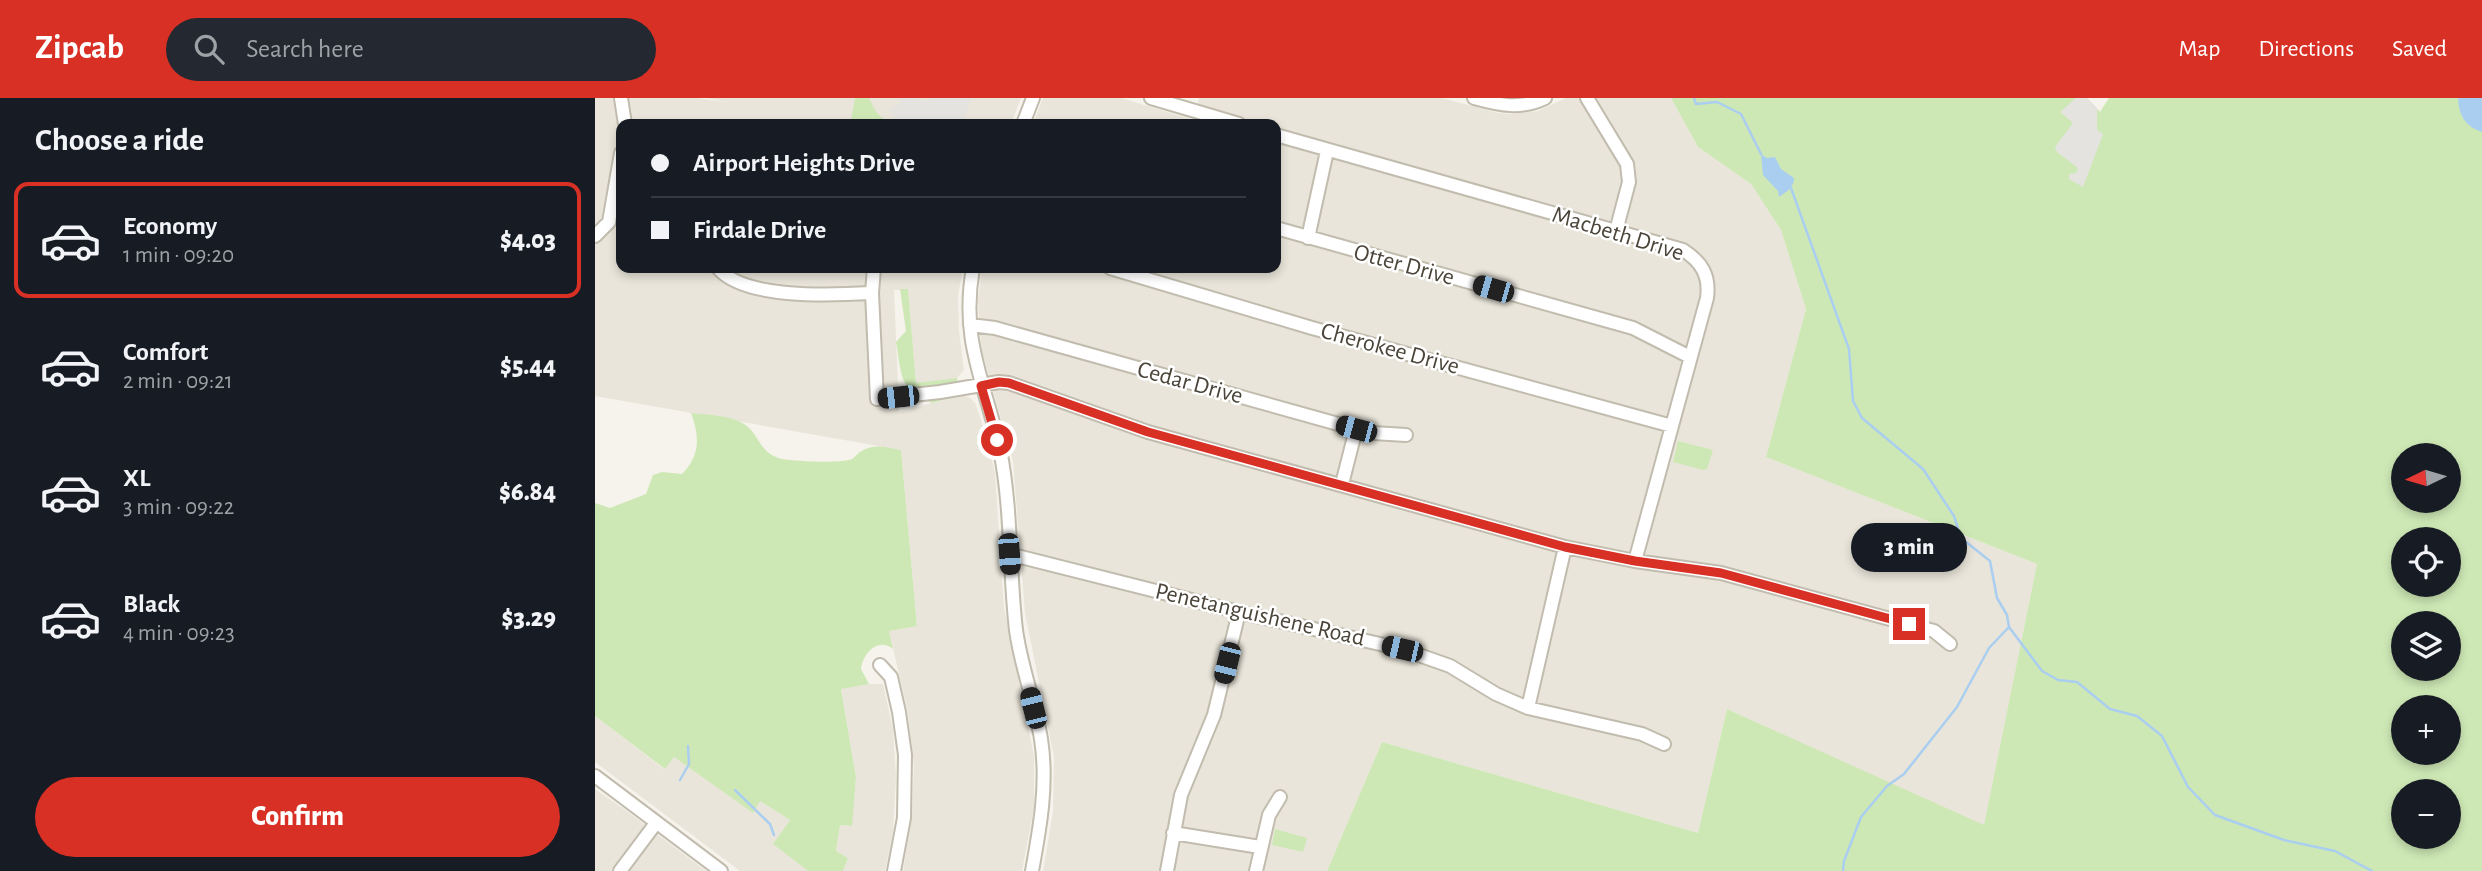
<!DOCTYPE html>
<meta charset="utf-8">
<style>
:root{--surface:#171b24;--page:#242831;--text:#f1f3f6;--muted:#9ea1a6;--line:#363941;--accent:#d93025}
body{margin:0;font-family:"Alegreya Sans",sans-serif;background:var(--page);color:var(--text);height:100vh;display:flex;flex-direction:column;font-size:26px;white-space:nowrap}
*{box-sizing:border-box;margin:0}
p{font-size:23px;color:var(--muted)}
.icon{flex:none;width:38px;height:38px;fill:none;stroke:currentColor;stroke-width:2;stroke-linecap:round;stroke-linejoin:round}
.map{position:relative;flex:1;overflow:hidden}
.side{display:flex;flex-direction:column;background:var(--surface);width:595px}
.side>*{flex:none}
.hud{position:absolute;left:21px;top:21px;width:665px;height:154px;border-radius:14px;box-shadow:0 4px 10px #0003;display:grid;align-content:center;height:154px;padding:0 35px;background:var(--surface)}
.needle{width:46px;rotate:265deg}
.buttons{position:absolute;left:1796px;top:345px;display:grid;gap:14px}
.buttons a{display:grid;place-items:center;width:70px;height:70px;border-radius:50%;background:var(--surface);box-shadow:0 4px 10px #0003;font-size:35px}
.end{position:absolute;width:32px;height:32px;margin:-16px;border:9px solid #d93025;background:#fff;box-shadow:0 0 0 4px #fff}
.from{border-radius:50%}
.bubble{position:absolute;height:49px;border-radius:24px;background:var(--surface);box-shadow:0 4px 10px #0003;font-size:23px;font-weight:800;line-height:49px;text-align:center}
.car{position:absolute;width:21px;height:42px;margin:-21px -10px;border-radius:9px;box-shadow:0 0 5px 2px #0007;background:linear-gradient(#222 24%,#8ab4d8 0 40%,#222 0 76%,#8ab4d8 0 86%,#222 0)}
.hud b{display:flex;align-items:center;gap:24px;height:66px;font-size:26px}
.hud b+b{border-top:2px solid var(--line)}
.hud i{width:18px;height:18px;background:var(--text)}
ul{padding:0;list-style:none}
li{display:flex;align-items:center;gap:21px;height:116px;margin:0 14px 10px;padding:0 21px;border:4px solid transparent;border-radius:14px}
li div{flex:1}
li b{display:block;font-size:26px}
li em{font-style:normal;font-weight:800}
li.active{border-color:var(--accent)}
li>.icon{width:63px;height:63px;stroke-width:1.5}
h2{padding:0 35px;font-size:32px;line-height:84px}
.primary-button{display:flex;gap:14px;margin-top:auto;padding:14px 35px}
.primary-button a{flex:1;height:80px;border-radius:42px;background:var(--accent);color:#fff;font-size:28px;font-weight:800;line-height:80px;text-align:center}
header{display:flex;align-items:center;gap:42px;box-sizing:border-box;height:98px;padding:0 35px;background:var(--accent);color:#fff}
header strong{font-size:33px}
nav{display:flex;gap:38px;margin-inline-start:auto;font-size:24px}
.search{width:490px;height:63px;background:var(--page);display:flex;align-items:center;gap:18px;box-sizing:border-box;padding:0 24px;border-radius:38px;color:var(--muted);font-size:26px}
main{display:flex;flex:1;min-height:0}
.map>svg:first-child{display:block}
</style>
<header>
<strong>Zipcab</strong>
<div class="search"><svg class="icon" aria-label="search" viewBox="0 0 24 24"><circle cx="10" cy="10" r="6"/><path d="M15 15l6 6"/></svg>Search here</div>
<nav><a>Map</a><a>Directions</a><a>Saved</a></nav>
</header>
<main>
<section class="side">
<h2>Choose a ride</h2>
<ul>
<li class="active"><svg class="icon" aria-label="car" viewBox="0 0 24 24"><path d="M5 17H2v-5l4-1 3-4h7l3 4 3 1v5h-3M9 17h6M6 11h13"/><circle cx="7" cy="17" r="2"/><circle cx="17" cy="17" r="2"/></svg><div><b>Economy</b><p>1 min · 09:20</p></div><em>$4.03</em></li>
<li><svg class="icon" aria-label="car" viewBox="0 0 24 24"><path d="M5 17H2v-5l4-1 3-4h7l3 4 3 1v5h-3M9 17h6M6 11h13"/><circle cx="7" cy="17" r="2"/><circle cx="17" cy="17" r="2"/></svg><div><b>Comfort</b><p>2 min · 09:21</p></div><em>$5.44</em></li>
<li><svg class="icon" aria-label="car" viewBox="0 0 24 24"><path d="M5 17H2v-5l4-1 3-4h7l3 4 3 1v5h-3M9 17h6M6 11h13"/><circle cx="7" cy="17" r="2"/><circle cx="17" cy="17" r="2"/></svg><div><b>XL</b><p>3 min · 09:22</p></div><em>$6.84</em></li>
<li><svg class="icon" aria-label="car" viewBox="0 0 24 24"><path d="M5 17H2v-5l4-1 3-4h7l3 4 3 1v5h-3M9 17h6M6 11h13"/><circle cx="7" cy="17" r="2"/><circle cx="17" cy="17" r="2"/></svg><div><b>Black</b><p>4 min · 09:23</p></div><em>$3.29</em></li>
</ul>
<div class="primary-button"><a>Confirm</a></div>
</section>
<div class="map">
<svg width="1887" height="773" viewBox="0 0 1887 773">
<rect width="100%" height="100%" fill="#f5f3eb"/>
<!-- residential -->
<path fill="#e9e5da" d="M0,0H102L136,5L111,0H426L416,26H26V170H368L363,198L364,233L369,272L362,280L321,286L313,192H299L304,314L366,297L375,300L380,305L391,337L400,375L409,510L439,658V709L427,773H308L317,720L319,668L313,615L294,533L322,527L306,352L0,298Z
M448,0H526L598,22L604,0H847L903,15L916,16L943,13L971,0H1076L1103,49L1156,86L1186,132L1211,211L1171,359L1442,466L1389,728L1132,611L1103,735L787,644L732,773H448L458,714L459,659L430,515L418,363L386,250L383,202L387,170H681V26H438Z
M274,586H288L298,632L301,679L298,733L290,773H248L253,760L241,753L245,727L256,728L261,679L246,590Z
M0,618L69,671L79,659L157,714L164,702L195,722L179,746L213,773H145L0,664Z
M0,691L33,714L111,773H0Z"/>
<!-- green -->
<path fill="#cee8b5" fill-rule="evenodd" d="M260,0H274C284,21 287,23 310,26H286L256,22Z
M1076,0H1492L1505,14L1514,0H1887V773H732L787,644L1103,735L1132,611L1389,727L1442,466L1171,359L1211,211L1186,132L1156,86L1103,49ZM1808,357H1853V402H1808ZM1808,441H1853V486H1808ZM1808,525H1853V570H1808ZM1808,609H1853V654H1808ZM1808,693H1853V738H1808Z
M305,191H313L321,285L362,280L366,297L337,305C303,292 307,276 301,244L311,233Z
M96,315C112,317 136,317 149,326C164,335 164,356 187,361C201,363 244,366 257,361C258,361 263,355 265,354C278,345 291,349 306,352L322,528L294,533L298,551C283,539 268,555 266,571L274,586L246,591L261,679L257,728L245,727L241,753L253,760L248,773H213L178,746L195,722L165,703L158,715L79,659L70,671L0,618V405L15,410L51,396L58,377L67,374L87,376C105,358 105,339 96,315Z
M1083,343L1118,352L1112,371L1108,372L1078,364Z
M680,731L712,740L708,754L677,747Z"/>
<!-- parking -->
<path fill="#e4e3df" d="M300,0H321L332,4L335,0H376L368,26H329L300,21L294,12L304,7L305,3Z
M1481,0H1492L1502,10V32L1508,36L1488,89L1474,81V76L1481,75L1483,70L1462,54L1460,49L1478,25L1465,14Z"/>
<!-- water -->
<path fill="#aacef0" d="M1863,0H1887V34C1870,28 1864,18 1863,0Z
M1166,56L1172,60L1180,59L1186,71L1199,80C1199,90 1191,94 1184,99L1183,93L1168,77Z"/>
<g fill="none" stroke-linecap="round" stroke-linejoin="round">
<!-- stream -->
<path stroke="#aacef0" stroke-width="2.5" d="M1099,0L1101,6L1122,4L1146,16L1166,56
M1196,90L1254,251L1258,303L1267,320L1328,371L1359,418L1366,440L1395,463L1402,500L1412,517L1414,529L1447,573L1463,582L1482,584L1515,611L1542,618L1567,638L1593,689L1620,717L1689,742L1740,753L1777,773
M85,682L94,666L93,648
M140,692L175,726L179,737
M1248,773L1249,763L1266,719L1292,688L1309,676L1362,609L1394,550L1414,529"/>
<defs>
<path id="minor" d="M26,0L30,26
M556,0L644,26
M879,0C905,7 925,12 950,0
M992,0L1032,66L1034,84L1021,133
M428,26L438,0
M681,37L1088,152C1107,164 1115,178 1112,200L1040,463
M681,130L1038,230L1095,259
M0,138L14,124L26,55
M713,140L732,53
M123,170C149,202 239,197 277,195
M279,170L277,195L282,301L345,294L404,284L414,285L553,334L970,449L1040,463L1126,475L1339,533L1355,546
M378,170C365,243 390,284 405,352C417,411 414,473 421,532C426,569 440,604 446,641C453,686 445,729 437,773
M515,170L717,230L1077,328
M375,227L400,230L761,331L747,386
M761,331L778,335L811,337
M414,456L644,514L807,551L855,568L901,596L933,610L1047,636L1069,646
M285,567L296,579L304,614L310,657L309,720L299,773
M933,610L970,449
M0,678L126,773
M578,735L665,749
M25,773L61,725
M572,773L586,697L619,617L644,514
M661,773L674,717L685,699"/>
</defs>
<!-- minor casing -->
<use href="#minor" stroke="#c1bcae" stroke-width="16"/>
<!-- minor -->
<use href="#minor" stroke="#fff" stroke-width="12"/>
</g>
<g fill="none" stroke-linecap="round" stroke-linejoin="round">
<!-- route -->
<path stroke="#d93025" stroke-width="9" d="M402,342L386,288L404,284L414,285L553,334L970,449L1040,463L1126,475L1314,526"/>
</g>
<g text-anchor="middle" dominant-baseline="central" stroke-width="5" stroke-linejoin="round" paint-order="stroke">
<!-- street labels -->
<g font-size="24" fill="#4a4439" stroke="#fff">
<text transform="translate(1023 136) rotate(17)">Macbeth Drive</text>
<text transform="translate(809 167) rotate(15)">Otter Drive</text>
<text transform="translate(795 251) rotate(15)">Cherokee Drive</text>
<text transform="translate(595 285) rotate(15)">Cedar Drive</text>
<text transform="translate(665 517) rotate(13)">Penetanguishene Road</text>
</g>
</g>
</svg>
<div class="buttons">
<a><svg class="needle" viewBox="-14 -14 28 28"><path d="M0-13l5 13h-10z" fill="#e53935"/><path d="M0 13l5-13h-10z" fill="#9ea1a6"/></svg></a>
<a><svg class="icon" aria-label="locate" viewBox="0 0 24 24"><circle cx="12" cy="12" r="6"/><path d="M12 2v4M12 18v4M2 12h4M18 12h4"/></svg></a>
<a><svg class="icon" aria-label="layers" viewBox="0 0 24 24"><path d="M12 4l9 5-9 5-9-5zM3 14l9 5 9-5"/></svg></a>
<a>+</a>
<a>−</a>
</div>
<i class="end from" style="left:402px;top:342px"></i>
<i class="end" style="left:1314px;top:526px"></i>
<div class="bubble" style="left:1256px;top:425px;width:116px">3 min</div>
<i class="car" style="left:898px;top:191px;rotate:286deg"></i>
<i class="car" style="left:303px;top:299px;rotate:264deg"></i>
<i class="car" style="left:761px;top:331px;rotate:285deg"></i>
<i class="car" style="left:414px;top:456px;rotate:176deg"></i>
<i class="car" style="left:807px;top:551px;rotate:283deg"></i>
<i class="car" style="left:632px;top:565px;rotate:194deg"></i>
<i class="car" style="left:438px;top:610px;rotate:346deg"></i>
<div class="hud">
<b><i class="from"></i>Airport Heights Drive</b>
<b><i></i>Firdale Drive</b>
</div>
</div>
</main>
